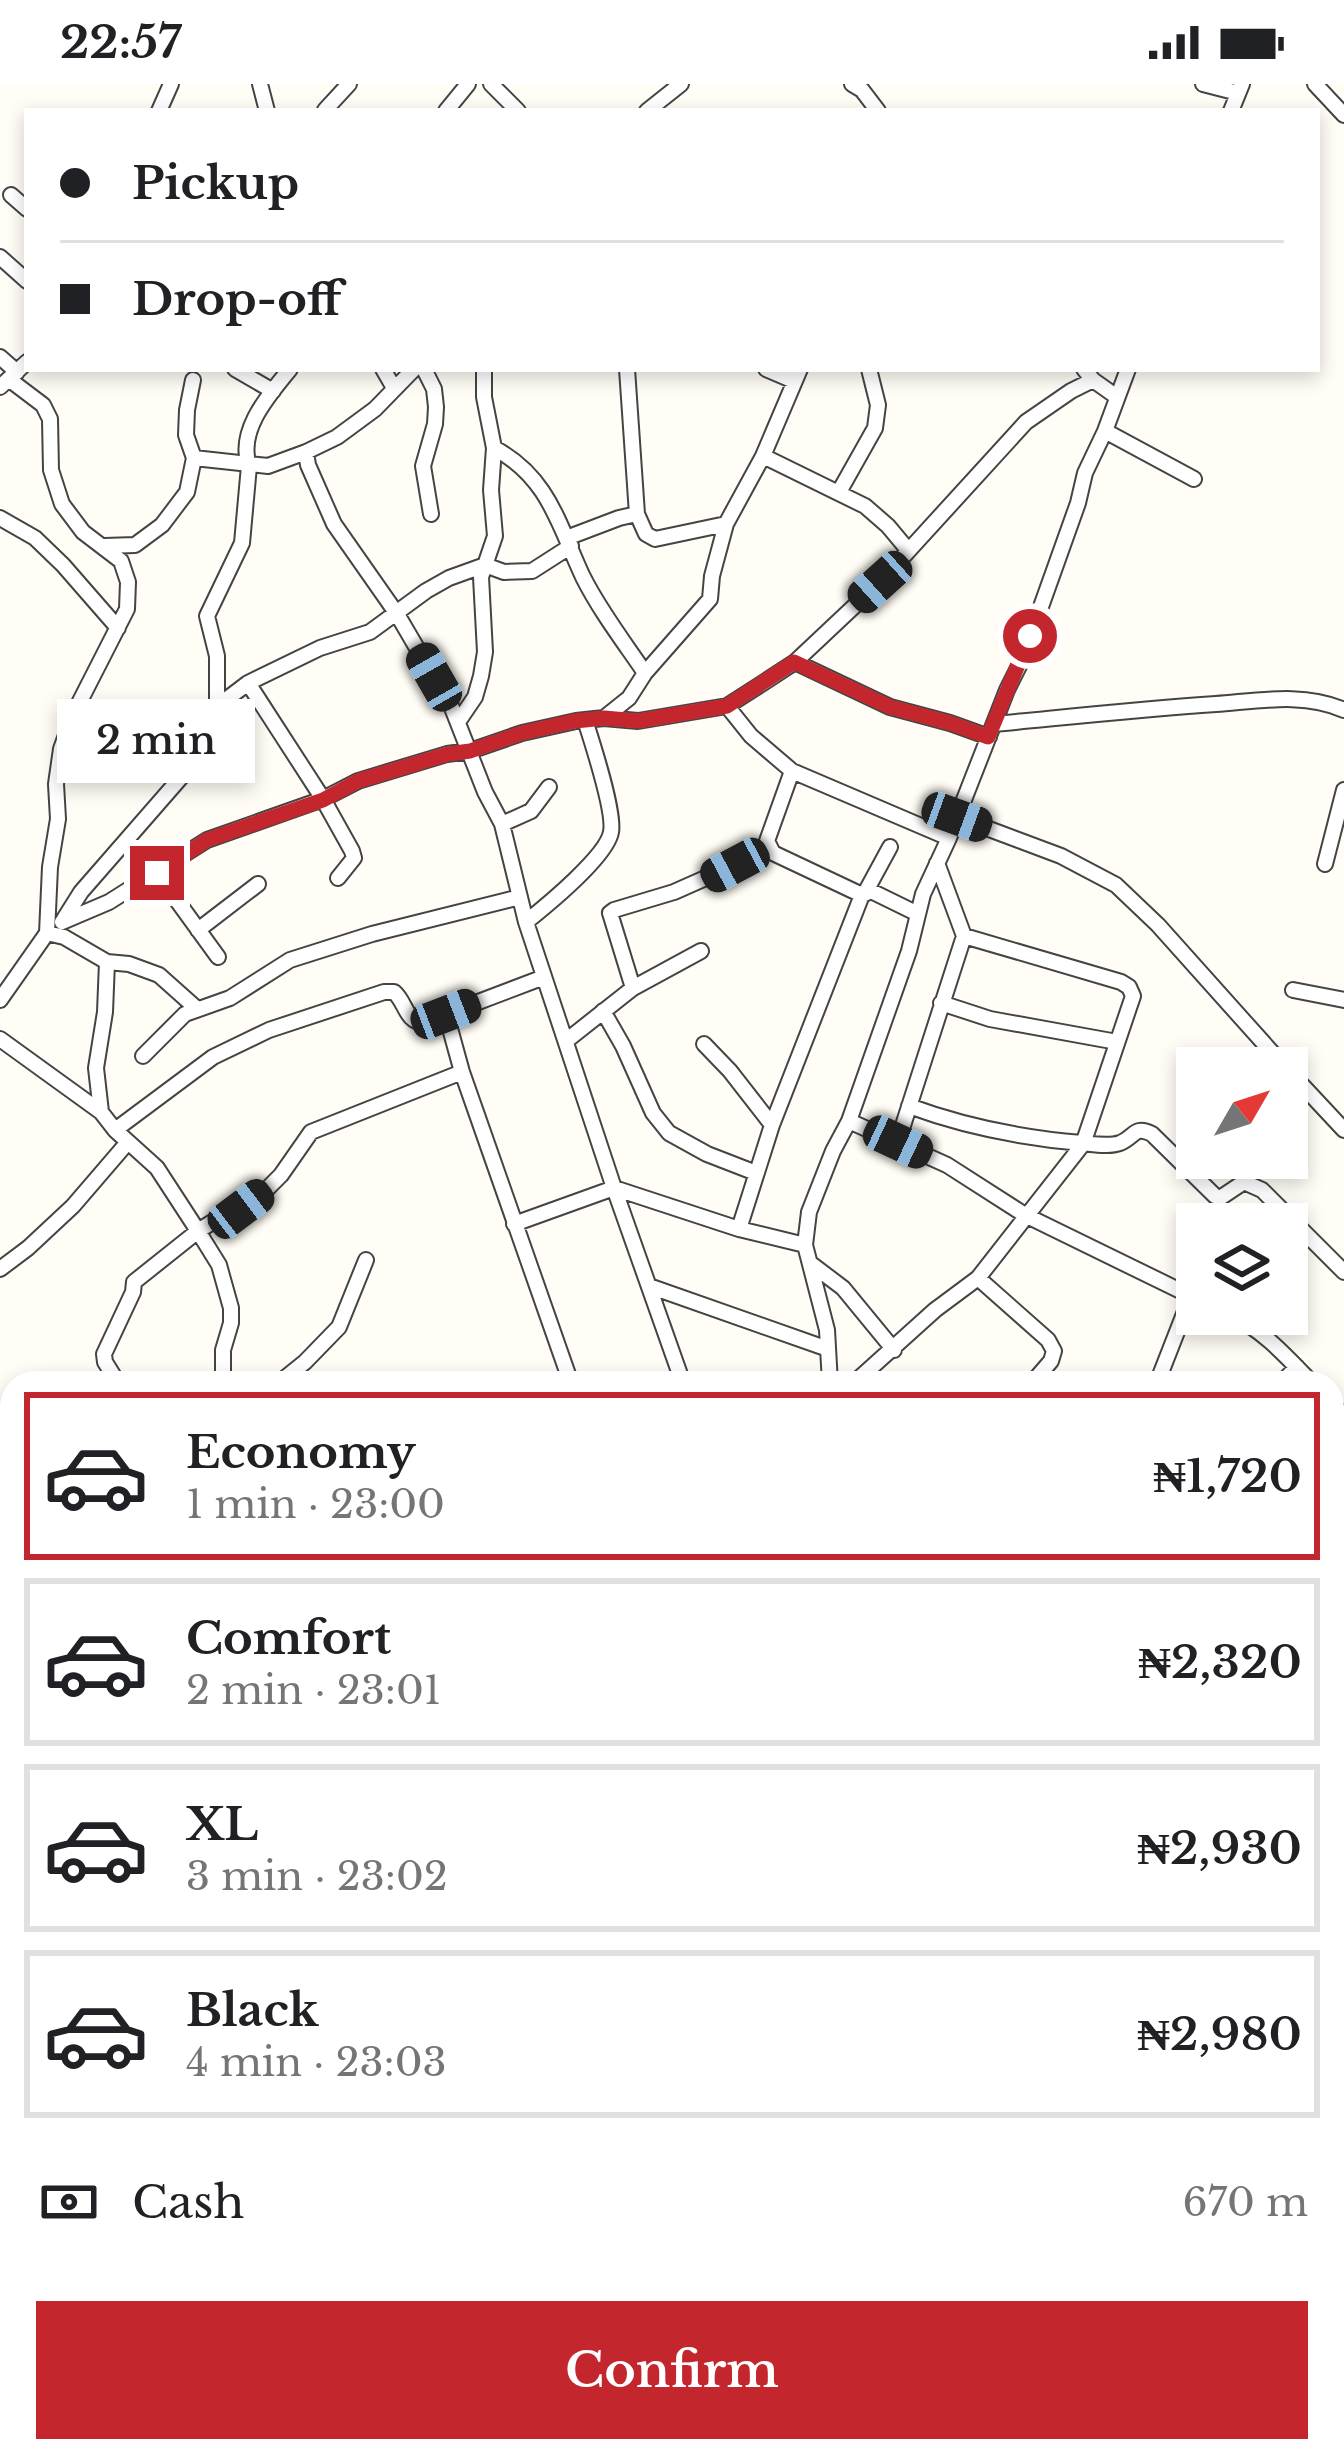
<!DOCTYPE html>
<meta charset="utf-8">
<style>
:root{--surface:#fff;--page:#f6f6f6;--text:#202124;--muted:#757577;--line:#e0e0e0;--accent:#c4262e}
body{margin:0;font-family:"Libre Baskerville",serif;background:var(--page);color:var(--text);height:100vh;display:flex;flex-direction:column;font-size:45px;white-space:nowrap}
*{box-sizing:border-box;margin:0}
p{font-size:39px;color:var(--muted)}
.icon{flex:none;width:66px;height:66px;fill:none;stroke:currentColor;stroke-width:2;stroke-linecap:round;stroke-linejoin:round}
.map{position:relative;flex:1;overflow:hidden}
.drawer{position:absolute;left:0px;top:1287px;width:1344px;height:1092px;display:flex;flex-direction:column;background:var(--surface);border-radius:36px 36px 0 0;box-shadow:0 6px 18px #0003}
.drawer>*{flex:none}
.banner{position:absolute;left:24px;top:24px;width:1296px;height:264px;border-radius:0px;box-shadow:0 6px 18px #0003;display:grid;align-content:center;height:264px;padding:0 36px;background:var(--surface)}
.needle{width:78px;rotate:51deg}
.tools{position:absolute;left:1176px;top:963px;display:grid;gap:24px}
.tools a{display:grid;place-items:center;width:132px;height:132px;border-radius:0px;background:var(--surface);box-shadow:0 6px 18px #0003;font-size:60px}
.end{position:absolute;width:54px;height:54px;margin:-27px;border:15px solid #c4262e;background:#fff;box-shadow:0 0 0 6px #fff}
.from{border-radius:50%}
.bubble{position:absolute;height:84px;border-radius:0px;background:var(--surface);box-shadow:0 6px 18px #0003;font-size:39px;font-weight:600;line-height:84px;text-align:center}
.car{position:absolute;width:36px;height:72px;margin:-36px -18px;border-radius:15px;box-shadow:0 0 9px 3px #0007;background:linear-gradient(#222 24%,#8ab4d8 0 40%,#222 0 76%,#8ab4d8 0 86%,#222 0)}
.banner b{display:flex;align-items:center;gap:42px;height:114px;font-size:45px}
.banner b+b{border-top:3px solid var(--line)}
.banner i{width:30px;height:30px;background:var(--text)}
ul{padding:21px 0 0;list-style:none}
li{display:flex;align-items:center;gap:36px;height:168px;margin:0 24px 18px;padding:0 12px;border:6px solid var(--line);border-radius:0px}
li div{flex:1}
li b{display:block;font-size:45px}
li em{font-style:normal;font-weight:600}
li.selected{border-color:var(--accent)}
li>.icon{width:108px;height:108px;stroke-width:1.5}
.pay{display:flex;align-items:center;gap:30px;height:132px;padding:0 36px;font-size:45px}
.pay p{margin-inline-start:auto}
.primary-button{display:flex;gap:24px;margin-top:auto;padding:24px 36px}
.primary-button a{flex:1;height:138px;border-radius:0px;background:var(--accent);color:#fff;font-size:48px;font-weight:600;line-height:138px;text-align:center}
.status{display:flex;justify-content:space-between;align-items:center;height:84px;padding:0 60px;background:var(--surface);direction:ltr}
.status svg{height:33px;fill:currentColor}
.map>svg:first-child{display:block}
</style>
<div class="status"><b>22:57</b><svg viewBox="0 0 49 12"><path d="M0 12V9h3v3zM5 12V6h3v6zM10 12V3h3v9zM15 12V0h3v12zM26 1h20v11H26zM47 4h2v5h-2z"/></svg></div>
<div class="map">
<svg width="1344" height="2379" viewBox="0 0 1344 2379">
<rect width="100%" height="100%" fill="#fffdf5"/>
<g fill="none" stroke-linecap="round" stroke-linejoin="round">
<defs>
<path id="minor" d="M260,0L267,27
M491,0L518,27
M852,0L862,6L878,27
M1203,0L1238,9
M1315,0L1344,31
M325,26L349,0
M159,27L171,0
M446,27L468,0
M647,27L681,0
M1231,27L1242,0
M11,111L27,125
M0,173L27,197
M0,273L17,288
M235,285L273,307
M383,285L394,304
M424,285L434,305L436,323L435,340L423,382L431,430
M627,285L637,430L646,450L655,455L726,440
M766,285L794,297
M1084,285L1093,296L1117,313
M0,303L27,278
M1105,347L1194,395
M494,364C549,393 559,442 583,493C600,527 624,558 645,589
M306,368L308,381L334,440L397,530L452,624L485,708L502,740L526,838L614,1104L683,1299
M763,372L865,422L888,442L908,466
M194,374L268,382L306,368L337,353L375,325L414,285
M839,408L875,344L878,321L869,285
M0,434L35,454L63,481L118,544
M569,453L619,434L637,430
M105,462L135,461L162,441L187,408L194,374L186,351L187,326L193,296
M795,578L890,623L950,639L989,653
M248,599L323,715L352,767L354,774L338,794
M727,622L751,652L792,687L949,754
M219,627L223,618L248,599L320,564L370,548L426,507L449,494L485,481L504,488L532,487L571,462
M604,634L629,614L645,589L710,515L712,492L726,440L763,372L800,285
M458,638L475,613L481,592L485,568L481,493L495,452L491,406L494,364L484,313V285
M994,640C1068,633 1142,625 1216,620C1258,617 1304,608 1344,626
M792,687L767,757L773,769L862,811L871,807L918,830
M957,733L1061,772L1116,801L1158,841L1286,984
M502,740L531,727L549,703
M1325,780L1344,706
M157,789L218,873
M865,809L890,763
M64,835L81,808L197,675L212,648L217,631V572L207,532L242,459L249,382C237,346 269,311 290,285
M62,838L109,818L207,756L323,715L358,697L447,670L470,667L522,649L576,637L604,634L638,637L727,622L766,597L795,578L880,498L1026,338L1071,307L1093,296
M526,838C546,822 607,772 611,748C615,728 592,658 585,636
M198,846L258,800
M47,849L64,853L107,878L129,880L159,891L196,924
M633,904L610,829L614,826L674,808L735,781
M1293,906L1344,916
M0,916L47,849L50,783L58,735L56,700L61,665L74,629L127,525L128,498L121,477L83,448L62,420L51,386L50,335L43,321L10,296
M941,919L990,935L1117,958
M603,927L623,962L653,1029L669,1049L707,1070L756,1089
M446,930L462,988L571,1299
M0,955L101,1028L115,1046L157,1084L198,1147L219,1181L231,1224V1239L223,1266V1299
M566,957L633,904L701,867
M704,960L730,987L772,1041
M143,972L185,930L230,914L290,876L372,850L520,813
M1287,985L1344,1046
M909,1022C966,1043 1022,1054 1082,1059C1093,1060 1109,1063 1120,1059C1135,1053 1134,1041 1152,1050L1215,1112L1220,1114L1244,1098L1262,1106L1344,1188
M101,1028L96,984L105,928L107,878
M849,1037L947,1081L1025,1131L1197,1215
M115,1046L213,973L269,946L384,908H394C406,918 405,937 423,939L544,893
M898,1057L964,852L937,779
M514,1140L614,1104L739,1145L805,1161
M739,1145L772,1041L862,811
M810,1179L843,1204L894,1266
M0,1185L28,1164L73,1122L128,1058
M978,1194L1048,1256L1054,1267L1051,1277L1032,1299
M649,1202L828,1265
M1229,1230C1262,1245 1287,1273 1312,1299
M118,1299L105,1278L104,1270L133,1208L134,1198L198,1147L219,1134L241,1125L263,1109L281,1091L311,1048L462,988
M279,1299L305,1278L339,1243L366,1176
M830,1299L827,1246L805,1161L809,1128L833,1067L849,1037L909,867L923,810L949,754L1007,606L1022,576L1078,419L1085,389L1105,347L1128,285
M854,1299L935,1226L978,1194L1083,1060L1133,912L1129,903L1121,898L964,852
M1157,1299L1191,1212
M1281,1299L1297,1283
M1332,1320L1344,1332
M0,1414L12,1404
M1332,1499L1344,1512
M0,1561L12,1563
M1332,1611L1344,1602
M1332,1651L1344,1662
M0,1742L12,1734
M1332,1767H1344
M1332,1903L1344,1900
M0,1946L12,1947
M1332,2121L1344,2138
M0,2186L12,2176
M106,2367L112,2379
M219,2367L229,2379
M516,2367L523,2379
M698,2367L710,2379
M861,2367L869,2379
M1164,2367L1171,2379
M643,2379L653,2367
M1288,2379L1298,2367"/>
</defs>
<!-- minor casing -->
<use href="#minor" stroke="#444" stroke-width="18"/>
<!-- minor -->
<use href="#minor" stroke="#fff" stroke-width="14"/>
</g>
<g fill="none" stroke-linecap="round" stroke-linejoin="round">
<!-- route -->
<path stroke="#c4262e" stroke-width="15" d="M157,789L207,756L323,716L358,697L448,670L470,667L522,649L575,637L604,634L638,637L727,622L794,578L890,623L950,639L988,653L1030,552"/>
</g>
</svg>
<div class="tools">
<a><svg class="needle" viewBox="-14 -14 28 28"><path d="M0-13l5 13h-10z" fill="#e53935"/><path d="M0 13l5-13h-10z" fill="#757577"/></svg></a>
<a><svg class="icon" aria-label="layers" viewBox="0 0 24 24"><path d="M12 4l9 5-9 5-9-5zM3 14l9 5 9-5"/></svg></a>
</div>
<i class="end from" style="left:1030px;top:552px"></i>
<i class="end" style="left:157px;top:789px"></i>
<div class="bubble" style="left:57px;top:615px;width:198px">2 min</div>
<i class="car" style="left:880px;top:498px;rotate:228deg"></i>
<i class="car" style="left:434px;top:593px;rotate:330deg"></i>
<i class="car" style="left:957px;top:733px;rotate:110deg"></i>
<i class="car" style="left:735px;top:781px;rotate:242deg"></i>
<i class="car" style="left:446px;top:930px;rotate:69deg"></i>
<i class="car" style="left:898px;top:1058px;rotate:115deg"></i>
<i class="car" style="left:241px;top:1125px;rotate:53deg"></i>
<div class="banner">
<b><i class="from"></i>Pickup</b>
<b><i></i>Drop-off</b>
</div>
<section class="drawer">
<ul>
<li class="selected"><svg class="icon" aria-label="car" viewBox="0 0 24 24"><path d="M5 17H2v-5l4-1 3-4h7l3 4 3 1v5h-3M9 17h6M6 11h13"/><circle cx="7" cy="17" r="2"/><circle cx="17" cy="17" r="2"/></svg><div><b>Economy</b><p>1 min · 23:00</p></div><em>₦1,720</em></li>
<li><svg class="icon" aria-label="car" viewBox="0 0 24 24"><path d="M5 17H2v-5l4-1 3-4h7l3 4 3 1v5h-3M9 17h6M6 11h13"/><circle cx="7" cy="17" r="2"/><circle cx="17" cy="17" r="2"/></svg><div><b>Comfort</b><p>2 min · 23:01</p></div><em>₦2,320</em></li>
<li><svg class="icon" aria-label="car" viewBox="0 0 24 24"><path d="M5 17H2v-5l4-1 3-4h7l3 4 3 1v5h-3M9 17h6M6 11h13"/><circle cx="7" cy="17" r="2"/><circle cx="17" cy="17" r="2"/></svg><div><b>XL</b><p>3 min · 23:02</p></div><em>₦2,930</em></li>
<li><svg class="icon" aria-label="car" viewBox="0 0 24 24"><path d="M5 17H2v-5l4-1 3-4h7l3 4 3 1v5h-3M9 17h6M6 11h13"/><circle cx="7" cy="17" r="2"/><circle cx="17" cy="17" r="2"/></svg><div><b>Black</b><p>4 min · 23:03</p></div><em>₦2,980</em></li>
</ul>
<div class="pay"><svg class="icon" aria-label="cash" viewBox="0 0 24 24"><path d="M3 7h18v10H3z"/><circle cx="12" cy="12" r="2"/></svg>Cash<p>670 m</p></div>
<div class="primary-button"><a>Confirm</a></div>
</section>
</div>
